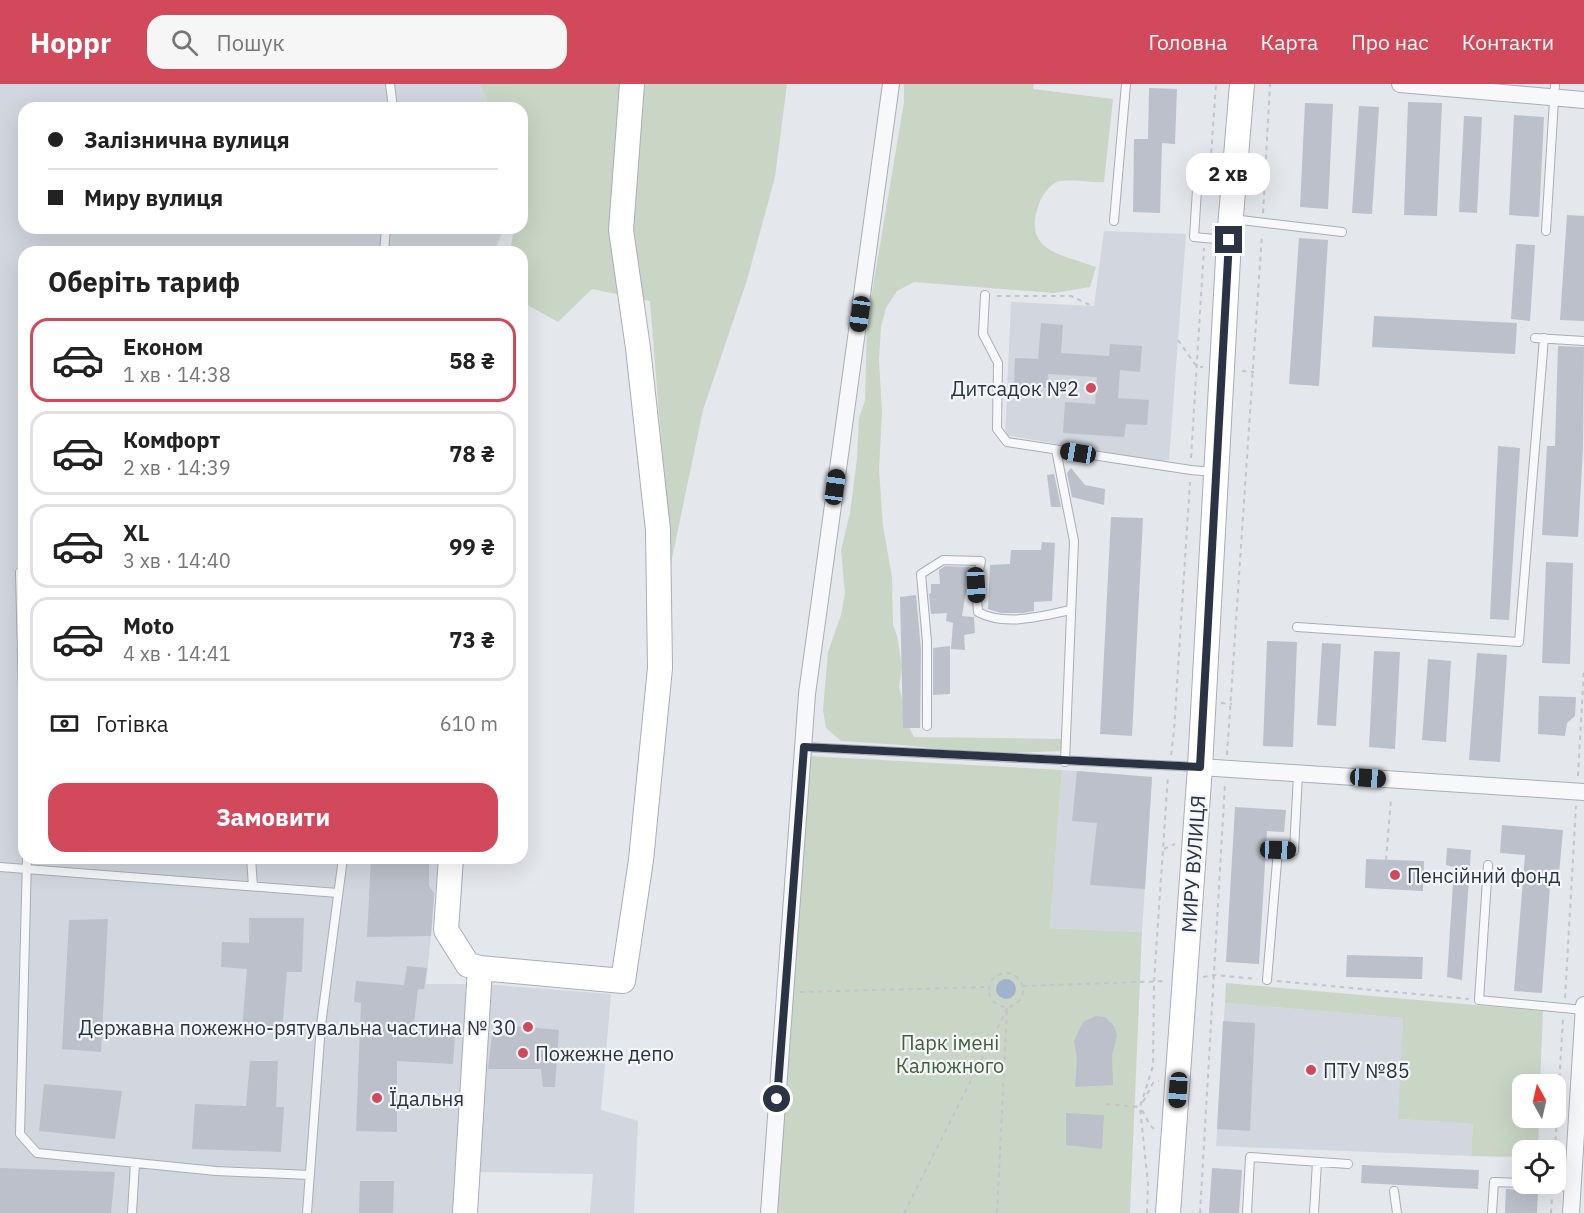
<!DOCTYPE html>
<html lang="uk">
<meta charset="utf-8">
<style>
:root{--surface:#fff;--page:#f6f6f6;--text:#222;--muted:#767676;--line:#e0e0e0;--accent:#d1495b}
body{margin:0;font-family:"IBM Plex Sans",sans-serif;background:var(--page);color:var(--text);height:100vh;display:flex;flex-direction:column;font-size:22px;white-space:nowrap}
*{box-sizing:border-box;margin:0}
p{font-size:20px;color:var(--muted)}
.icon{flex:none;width:33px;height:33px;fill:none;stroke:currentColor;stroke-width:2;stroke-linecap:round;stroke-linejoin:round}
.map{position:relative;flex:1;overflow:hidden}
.side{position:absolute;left:18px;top:162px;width:510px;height:618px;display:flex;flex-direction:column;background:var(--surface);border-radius:18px;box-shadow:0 6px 24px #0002}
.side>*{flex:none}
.banner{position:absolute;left:18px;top:18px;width:510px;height:132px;border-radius:18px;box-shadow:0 6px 24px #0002;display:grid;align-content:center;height:132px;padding:0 30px;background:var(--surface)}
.needle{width:39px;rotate:352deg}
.buttons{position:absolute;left:1512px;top:990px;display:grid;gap:12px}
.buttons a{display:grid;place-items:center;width:54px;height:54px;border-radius:12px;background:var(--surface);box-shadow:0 6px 24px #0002;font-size:30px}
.end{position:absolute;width:27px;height:27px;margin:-14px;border:8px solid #2b3445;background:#fff;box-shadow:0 0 0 3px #fff}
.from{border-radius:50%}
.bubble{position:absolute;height:42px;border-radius:18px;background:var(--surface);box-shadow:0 6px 24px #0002;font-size:20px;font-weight:700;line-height:42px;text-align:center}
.car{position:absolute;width:18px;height:36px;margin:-18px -9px;border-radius:8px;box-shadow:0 0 4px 2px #0007;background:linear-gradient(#222 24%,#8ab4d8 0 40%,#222 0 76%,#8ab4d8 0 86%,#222 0)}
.banner b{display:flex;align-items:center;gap:21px;height:57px;font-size:22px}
.banner b+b{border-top:2px solid var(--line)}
.banner i{width:15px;height:15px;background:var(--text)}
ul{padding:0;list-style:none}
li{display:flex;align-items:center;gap:18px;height:84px;margin:0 12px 9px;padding:0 18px;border:3px solid var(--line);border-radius:18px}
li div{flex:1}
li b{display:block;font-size:22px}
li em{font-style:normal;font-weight:700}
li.selected{border-color:var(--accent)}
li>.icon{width:54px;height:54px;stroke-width:1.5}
h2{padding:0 30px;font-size:27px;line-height:72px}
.pay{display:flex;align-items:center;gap:15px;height:66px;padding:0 30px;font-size:22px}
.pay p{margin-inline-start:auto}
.primary-button{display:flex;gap:12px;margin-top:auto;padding:12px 30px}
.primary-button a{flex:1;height:69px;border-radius:18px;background:var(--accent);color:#fff;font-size:24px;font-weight:700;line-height:69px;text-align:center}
header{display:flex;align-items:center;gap:36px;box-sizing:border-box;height:84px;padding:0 30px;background:var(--accent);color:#fff}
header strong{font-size:28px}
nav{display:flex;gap:33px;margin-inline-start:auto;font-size:21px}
.search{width:420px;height:54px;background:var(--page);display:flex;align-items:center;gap:15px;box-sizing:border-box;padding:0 21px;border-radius:18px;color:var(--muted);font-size:22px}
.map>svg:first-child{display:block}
</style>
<header>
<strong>Hoppr</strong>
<div class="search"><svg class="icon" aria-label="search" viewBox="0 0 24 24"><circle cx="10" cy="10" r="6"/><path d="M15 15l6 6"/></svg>Пошук</div>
<nav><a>Головна</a><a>Карта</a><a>Про нас</a><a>Контакти</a></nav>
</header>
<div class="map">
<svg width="1584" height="1129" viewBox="0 0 1584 1129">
<rect width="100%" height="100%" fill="#e4e7ec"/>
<!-- built -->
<path fill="#d2d6de" d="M0,0H479L491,24H24V144H504L494,168H24V774H439L426,900H470L454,1129H0Z
M1104,147L1186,150L1169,376L1157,377L1005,351L1011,218L1094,222Z
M1062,686L1152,693L1142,848L1050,844Z
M483,900L611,910L601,1026L638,1037L634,1129H590L593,1090L477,1088Z
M1225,919L1403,934L1399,1035L1473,1040L1471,1072L1216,1062Z"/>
<!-- green -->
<path fill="#c9d6c5" d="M479,0H787L775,93L747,196L703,326L671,479L650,217L592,205L558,238L522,218V168H510L514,144H522L524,92L522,89V24H491Z
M904,0H1034L1033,5L1113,15L1104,98C1093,99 1066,94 1057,98C1047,103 1041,113 1038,123C1023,168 1064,171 1096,183L1090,203L1054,209L914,198L897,207L886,224L881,243L879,276L882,329L879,386L883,442L892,493L893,541L897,552L902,583L899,603L910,645L914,653L1066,655L1063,667L984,670L902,661L841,657L826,644L823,626L828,568L841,531L845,509L841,466L850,429L857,375L859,334L865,316L867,238L904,18Z
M809,672L1062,686L1050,844L1142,848L1130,1129H777Z
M1226,899L1543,927L1540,1000H1522V1034H1539L1538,1066H1522V1073L1471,1072L1473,1040L1398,1035L1403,934L1225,919Z"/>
<!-- water -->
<path fill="#9fb4cc" d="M996 905a10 10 0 1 1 20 0a10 10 0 1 1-20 0Z"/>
<!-- building -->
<path fill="#bbc0ca" d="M1149,4L1177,5L1175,60L1162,59L1160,129L1133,128L1134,55H1148Z
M1408,18L1442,19L1437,132L1404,131Z
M1305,19L1333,20L1328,125L1300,123Z
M1359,22L1379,23L1372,130L1352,129Z
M1514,31L1544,33L1539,133L1509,131Z
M1464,32L1482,33L1477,129L1459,128Z
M1567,131L1584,132V237L1560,236Z
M1299,154L1328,156L1319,302L1289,300Z
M1516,160L1535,161L1530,237L1511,235Z
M1374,232L1517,239L1515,270L1372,263Z
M1041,239L1063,241L1061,269L1109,272L1110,260L1142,262L1140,288L1120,286L1118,314L1149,316L1147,341L1126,340L1124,353L1063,349L1065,318L1095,320L1097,293L1048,290L1047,304L1014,301L1015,274L1038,275Z
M1558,262L1584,263L1583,364L1578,453L1542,451L1547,362H1555Z
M1498,362L1520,364L1509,536L1490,535Z
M1071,384L1085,401L1105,405L1104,421L1072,413L1067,389Z
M1054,390L1061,423H1051L1047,391Z
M1111,433L1143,434L1132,652L1100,650Z
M1042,458L1055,459L1052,517L1034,518V527L1023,529H1001L988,525L990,481L1010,480L1011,466H1041Z
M1546,478L1573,479L1570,580L1542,579Z
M945,482L970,483L962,532L974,533L975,549L964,551L965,566L951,565L953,539L946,537L947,529L931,530L929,510L931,509V500H940L939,486Z
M916,511L921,566L920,644H903L900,513Z
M1267,557L1297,558L1293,663L1263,662Z
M1322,559L1341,560L1336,642L1317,641Z
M950,562V610L933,611V564Z
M1374,567L1400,568L1395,665L1369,663Z
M1477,569L1507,571L1500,678L1469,676Z
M1428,575L1451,577L1446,658L1422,656Z
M1539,612L1576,613L1575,632L1567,639L1565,652L1538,650Z
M1077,687L1152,693L1145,805L1090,801L1097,739L1072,737Z
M1235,723L1286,726L1284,748L1267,747L1259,880L1226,878Z
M1502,741L1563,746L1559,790L1551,789L1542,909L1514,907L1525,771L1500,769Z
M1447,764L1471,766L1462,896L1447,893L1454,783L1446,781Z
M371,774H429V802L434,809L431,852L367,853Z
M1366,775L1424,777L1423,807L1365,804Z
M249,834H304L302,888H287L282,947L242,945L247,885L221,883L222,858L249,859Z
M108,835L101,968L62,965L69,836Z
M1347,871L1423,873L1422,895L1346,893Z
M407,882L427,884L424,905H418L413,949L455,950L453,980L397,977V1048L356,1047L361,919L354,918L356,897L404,901Z
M1096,932L1105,933L1114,942L1117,951L1112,972L1113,1001L1075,1003L1077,975L1074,957L1083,938Z
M1223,937L1255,939L1250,1047L1217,1045Z
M514,942L559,946L555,1003H543L541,985H488L492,951L514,952Z
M250,977H278L276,1023H284L281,1068L192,1065L195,1020L246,1022Z
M44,1000L122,1007L115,1055L39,1047Z
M1066,1029L1104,1031L1102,1065L1066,1061Z
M1362,1081L1479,1086L1478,1105L1361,1099Z
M0,1084L115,1088L111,1129H0Z
M1212,1084L1242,1086L1239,1129H1209Z
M360,1097H394L393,1129H359Z
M1506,1105L1538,1107L1537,1129H1505Z"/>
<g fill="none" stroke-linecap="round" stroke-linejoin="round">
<defs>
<path id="lane" d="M390,0L393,24
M1198,90L1194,153L1226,156
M1232,135L1342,148
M1114,137L1126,0
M1546,147L1555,0
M384,168L386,144
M985,211L983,250L998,279L997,345L1007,358L1191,386L1213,388
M1535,254L1584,257
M1056,366L1074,457L1065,678
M20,488L24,654
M1297,543L1519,558L1544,254
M927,642V558L921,490L943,476L981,477L976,501L978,528C1006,543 1041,532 1071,526
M803,663L1198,683
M27,774L20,1050L37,1069L216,1087L310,1091
M251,774L253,802
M1488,781L1479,916L1584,926
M0,783L338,809
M1267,896L1278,766L1294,767L1298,690
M1524,1100L1573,1103
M1394,1107L1397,1129
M132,1129L135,1079
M307,1129L321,941L343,774
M1247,1129L1250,1073L1348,1080
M1314,1129L1317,1078
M1492,1129L1494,1098L1522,1099"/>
<path id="street" d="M1400,0L1584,16
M1200,683L1584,708
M769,1129L807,610L891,0
M1571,1129L1584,921"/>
<path id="secondary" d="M451,774L446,846L468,881L480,884L623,897L641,776L660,584L658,446L638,264L621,146L632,0
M465,1129L480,884
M1168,1129L1200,683L1229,156L1242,0"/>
</defs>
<!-- lane casing -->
<use href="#lane" stroke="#a9aeb7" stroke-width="10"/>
<!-- street casing -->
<use href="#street" stroke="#a9aeb7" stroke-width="18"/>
<!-- secondary casing -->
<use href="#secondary" stroke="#a9aeb7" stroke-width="26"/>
<!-- path -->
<path stroke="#c2c5cb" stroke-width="2" stroke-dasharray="4.5 4.5" stroke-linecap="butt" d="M1210,87L1216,0
M1263,129L1270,0
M997,212H1071L1090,221
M1178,256L1197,283H1203
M1242,287L1254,288
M1191,374L1204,164
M1221,619L1232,620
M1171,671L1174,647L1190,398
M1227,671L1262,150
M1578,692L1584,585
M1164,765L1175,760
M1386,776L1391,715
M989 906a17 17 0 1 1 34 0a17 17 0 1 1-34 0Z
M1203,893L1215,891L1257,895
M1277,897L1469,915
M1023,902L1167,897
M800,908L989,903
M1565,914L1576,722
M1143,1018L1153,999L1159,997
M1106,1020L1139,1023
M1142,1026L1150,1041L1155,1046
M1555,1066L1563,935
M904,1129L1008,923
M997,1129L1007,926
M1147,1129L1148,1100L1140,1023L1153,982L1154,898L1168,691
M1200,1129L1225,700
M1551,1129L1552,1114"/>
<!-- lane -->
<use href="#lane" stroke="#f7f8fa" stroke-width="8"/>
<!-- street -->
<use href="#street" stroke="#f7f8fa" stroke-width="16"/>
<!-- secondary -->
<use href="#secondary" stroke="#fff" stroke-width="24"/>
</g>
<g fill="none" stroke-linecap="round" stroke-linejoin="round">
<!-- route -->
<path stroke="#2b3445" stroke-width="8" d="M777,1015L804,663L1200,683L1229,156"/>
</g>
<!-- markers -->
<g fill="#d1495b" stroke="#f4f6f9" stroke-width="2">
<circle cx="1091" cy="304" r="6"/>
<circle cx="1395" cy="791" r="6"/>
<circle cx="528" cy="943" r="6"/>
<circle cx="523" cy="969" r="6"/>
<circle cx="1311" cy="986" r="6"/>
<circle cx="377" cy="1014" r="6"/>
</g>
<g text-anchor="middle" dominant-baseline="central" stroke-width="4.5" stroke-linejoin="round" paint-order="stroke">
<!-- poi labels -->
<g font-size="20" fill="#2b3445" stroke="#f4f6f9" text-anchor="start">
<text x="1079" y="304" text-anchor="end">Дитсадок №2</text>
<text x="1407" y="791">Пенсійний фонд</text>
<text x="516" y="943" text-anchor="end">Державна пожежно-рятувальна частина № 30</text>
<text x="535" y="969">Пожежне депо</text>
<text x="1323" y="986">ПТУ №85</text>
<text x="389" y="1014">Їдальня</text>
</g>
<!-- street labels -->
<g font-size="20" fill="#2b3445" stroke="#f4f6f9">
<text transform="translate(1193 780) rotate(-86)">МИРУ ВУЛИЦЯ</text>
</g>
<!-- park labels -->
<g font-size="20" fill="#3f6138" stroke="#f4f6f9">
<text x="950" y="958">Парк імені<tspan x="950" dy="23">Калюжного</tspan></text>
</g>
</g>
</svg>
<div class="buttons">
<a><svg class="needle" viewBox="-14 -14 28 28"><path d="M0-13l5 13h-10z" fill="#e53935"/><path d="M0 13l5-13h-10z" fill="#767676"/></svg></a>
<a><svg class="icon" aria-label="locate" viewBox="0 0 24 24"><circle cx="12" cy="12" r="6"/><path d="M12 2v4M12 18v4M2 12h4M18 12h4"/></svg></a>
</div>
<i class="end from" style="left:777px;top:1015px"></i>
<i class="end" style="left:1229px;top:156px"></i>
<div class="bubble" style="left:1186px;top:69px;width:84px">2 хв</div>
<i class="car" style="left:860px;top:230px;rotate:188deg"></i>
<i class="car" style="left:1078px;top:369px;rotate:279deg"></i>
<i class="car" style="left:835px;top:403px;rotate:8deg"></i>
<i class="car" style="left:976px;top:501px;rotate:177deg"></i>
<i class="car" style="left:1368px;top:694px;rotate:94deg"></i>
<i class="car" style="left:1278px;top:766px;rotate:92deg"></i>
<i class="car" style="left:1178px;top:1006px;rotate:184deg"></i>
<div class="banner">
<b><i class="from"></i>Залізнична вулиця</b>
<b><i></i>Миру вулиця</b>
</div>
<section class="side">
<h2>Оберіть тариф</h2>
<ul>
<li class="selected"><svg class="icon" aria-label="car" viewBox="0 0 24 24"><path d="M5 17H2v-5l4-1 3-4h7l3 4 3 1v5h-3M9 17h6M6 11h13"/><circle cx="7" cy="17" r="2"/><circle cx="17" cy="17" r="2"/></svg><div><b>Економ</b><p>1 хв · 14:38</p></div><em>58 ₴</em></li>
<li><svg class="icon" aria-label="car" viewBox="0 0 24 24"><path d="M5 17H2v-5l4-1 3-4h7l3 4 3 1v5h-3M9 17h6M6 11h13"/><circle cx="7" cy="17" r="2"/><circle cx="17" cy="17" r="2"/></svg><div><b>Комфорт</b><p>2 хв · 14:39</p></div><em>78 ₴</em></li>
<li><svg class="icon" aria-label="car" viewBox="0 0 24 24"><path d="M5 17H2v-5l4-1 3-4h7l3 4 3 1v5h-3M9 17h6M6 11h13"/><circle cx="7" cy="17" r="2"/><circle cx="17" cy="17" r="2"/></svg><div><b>XL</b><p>3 хв · 14:40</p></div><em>99 ₴</em></li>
<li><svg class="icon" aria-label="car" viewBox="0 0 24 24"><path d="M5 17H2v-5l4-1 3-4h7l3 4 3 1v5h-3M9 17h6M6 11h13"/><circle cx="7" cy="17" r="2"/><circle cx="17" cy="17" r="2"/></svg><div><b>Moto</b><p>4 хв · 14:41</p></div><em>73 ₴</em></li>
</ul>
<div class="pay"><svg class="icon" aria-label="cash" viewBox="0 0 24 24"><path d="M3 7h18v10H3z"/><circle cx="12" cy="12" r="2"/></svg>Готівка<p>610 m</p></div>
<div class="primary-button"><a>Замовити</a></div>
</section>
</div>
